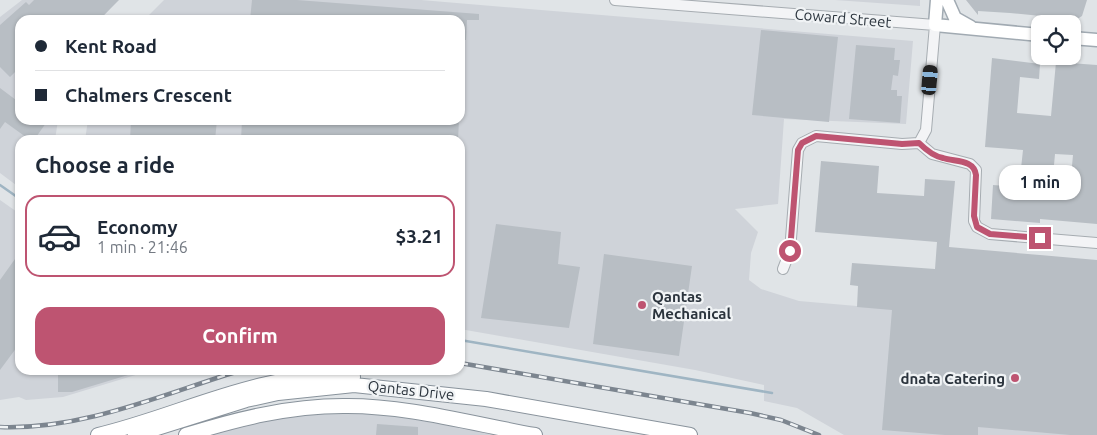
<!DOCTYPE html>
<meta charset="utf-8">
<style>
:root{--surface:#fff;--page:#f6f6f7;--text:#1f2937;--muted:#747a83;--line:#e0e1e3;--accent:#be5471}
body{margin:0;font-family:Ubuntu,sans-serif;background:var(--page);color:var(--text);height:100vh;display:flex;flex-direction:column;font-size:19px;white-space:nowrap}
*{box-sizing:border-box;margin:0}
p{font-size:16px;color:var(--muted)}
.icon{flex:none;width:28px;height:28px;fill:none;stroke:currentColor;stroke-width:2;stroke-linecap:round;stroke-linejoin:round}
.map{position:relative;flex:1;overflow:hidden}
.drawer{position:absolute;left:15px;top:135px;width:450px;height:240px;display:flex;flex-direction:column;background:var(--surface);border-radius:15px;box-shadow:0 1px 4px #0004}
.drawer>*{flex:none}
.hud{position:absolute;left:15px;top:15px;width:450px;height:110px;border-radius:15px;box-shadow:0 1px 4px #0004;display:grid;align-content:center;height:110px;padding:0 20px;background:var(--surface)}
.tools{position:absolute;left:1031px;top:15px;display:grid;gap:10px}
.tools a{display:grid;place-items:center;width:50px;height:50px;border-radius:10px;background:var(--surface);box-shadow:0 1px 4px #0004;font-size:25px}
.end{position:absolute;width:22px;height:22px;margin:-11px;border:6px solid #be5471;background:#fff;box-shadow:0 0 0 2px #fff}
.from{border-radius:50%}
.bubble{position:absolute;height:35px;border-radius:15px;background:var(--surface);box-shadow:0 1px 4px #0004;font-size:16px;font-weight:600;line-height:35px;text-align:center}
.car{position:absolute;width:15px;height:30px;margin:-15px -8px;border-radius:6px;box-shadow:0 0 4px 1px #0007;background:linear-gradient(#222 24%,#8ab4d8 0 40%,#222 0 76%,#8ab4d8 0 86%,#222 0)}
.hud b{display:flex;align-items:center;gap:18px;height:48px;font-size:19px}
.hud b+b{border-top:1px solid var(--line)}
.hud i{width:12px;height:12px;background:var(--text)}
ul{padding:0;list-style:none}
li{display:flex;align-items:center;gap:15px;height:82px;margin:0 10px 8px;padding:0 10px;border:2px solid transparent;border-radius:15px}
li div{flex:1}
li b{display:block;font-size:19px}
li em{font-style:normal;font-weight:600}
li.on{border-color:var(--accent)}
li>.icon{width:45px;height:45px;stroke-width:1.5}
h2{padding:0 20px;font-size:22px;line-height:60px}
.action{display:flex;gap:10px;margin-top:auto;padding:10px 20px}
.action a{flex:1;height:58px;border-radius:15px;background:var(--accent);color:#fff;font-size:20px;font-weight:600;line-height:58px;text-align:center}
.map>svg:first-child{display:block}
</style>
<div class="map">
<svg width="1097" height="435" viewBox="0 0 1097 435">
<rect width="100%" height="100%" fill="#e0e4e7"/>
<!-- built -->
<path fill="#cfd3d9" d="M22,0H118L100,20H20V120H58L55,140H20V188L0,173V17Z
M164,0H421L913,41L906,124L784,119L778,204L735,209L758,232L751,253L749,280L761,289L799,301L1097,327V435H844L797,408L764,401V385L695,370L460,329V140H85L88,120H460V20H144Z
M835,0H920V6Z
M0,200L20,214V370H152L63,397L26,400L19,397L0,400Z
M325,412L387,415L505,435H206L274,417Z"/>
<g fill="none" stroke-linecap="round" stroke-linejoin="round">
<!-- stream -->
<path stroke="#9fb5c3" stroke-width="2.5" d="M0,185L20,199
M460,340L772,393"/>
</g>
<!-- building -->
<path fill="#b8bec4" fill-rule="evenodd" d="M34,0H119L99,20H20V67L10,77L0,67V25L26,2L29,5Z
M252,0H297L479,14V20H467L466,40H460V20H250Z
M966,0H1087L1082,16L1071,23V19L1010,13L978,11V15Z
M761,30L838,37L829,122L752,115Z
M856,45L895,48L894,60H900L898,76L893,75L891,90H897V96H902L900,123L849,119Z
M992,58L1040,64L1039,79L1020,77L1017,113L1051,116L1056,62L1097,65V224L1040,219V223L991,219L993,185L1019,187L1023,150L985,147ZM1055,154L1073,155L1071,177L1053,176Z
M0,88L20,103V120H42L46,123L34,140H30L5,122L0,129Z
M131,120H217L215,140H130Z
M242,120H459L458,140H241Z
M821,161L879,166L877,193L924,196L925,179L955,181L949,247L1097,260V435H1070L978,427V435H945L882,430L892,310L857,307L858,286L850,285L852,263L935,269L937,242L815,232Z
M496,224L561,232L558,264L580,267L569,328L481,318Z
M20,252V343L0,370V280Z
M604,254L692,266L679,356L593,344Z
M58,370H137L138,372L72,392H58Z
M377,424L418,427V435H376Z"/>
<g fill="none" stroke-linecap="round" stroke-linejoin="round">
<defs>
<path id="minor" d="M615,0L935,25L926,130L919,143L902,144L816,136L802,143L798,150L790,251L783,269
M919,143L932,154L970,164L976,170L974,221L977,227L990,234L1097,243"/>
<path id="major" d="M937,0L935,25L1040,35
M947,0L955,18L971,27
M1072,38L1097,40"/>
<path id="highway" d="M98,435C183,415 264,369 353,377
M135,435L246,400L278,393L354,385L486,399L690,435
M186,435C237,419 289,406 343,406C406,405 473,424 535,435"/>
</defs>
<!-- minor casing -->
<use href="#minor" stroke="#a6acb1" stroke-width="12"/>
<!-- major casing -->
<use href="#major" stroke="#a1aab2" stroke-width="15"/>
<!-- highway casing -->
<use href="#highway" stroke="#89939c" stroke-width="16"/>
<!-- minor -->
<use href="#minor" stroke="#f3f4f6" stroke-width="10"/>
<!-- major -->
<use href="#major" stroke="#fff" stroke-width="12"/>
<!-- highway -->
<use href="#highway" stroke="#fff" stroke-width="14"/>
<defs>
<path id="rail" d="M460,363L750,413L781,420L819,435
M0,427C84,430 163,394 242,370"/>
</defs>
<!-- rail casing -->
<use href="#rail" stroke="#7c858f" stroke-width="4.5"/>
<!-- rail -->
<use href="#rail" stroke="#f0f3f5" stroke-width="2.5" stroke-dasharray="8" stroke-linecap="butt"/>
</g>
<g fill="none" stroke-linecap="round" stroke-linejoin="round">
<!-- route -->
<path stroke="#be5471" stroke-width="6" d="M790,251L798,150L802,143L816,136L902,144L919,143C926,150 933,156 943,158C955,162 974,159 976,175L974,216L977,227L990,234L1040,238"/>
</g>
<!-- markers -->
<g fill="#be5471" stroke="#f0f3f5" stroke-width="2">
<circle cx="642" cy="305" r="5"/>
<circle cx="1015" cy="378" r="5"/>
</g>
<g text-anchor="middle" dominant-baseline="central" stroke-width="4.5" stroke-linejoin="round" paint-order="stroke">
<!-- street labels -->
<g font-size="15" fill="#2b343d" stroke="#f0f3f5">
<text transform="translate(843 18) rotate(5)">Coward Street</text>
<text transform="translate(411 390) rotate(6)">Qantas Drive</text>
</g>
<!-- poi labels -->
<g font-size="15" font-weight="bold" fill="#2b343d" stroke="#f0f3f5" text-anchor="start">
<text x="652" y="296">Qantas<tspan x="652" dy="17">Mechanical</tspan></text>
<text x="1005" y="378" text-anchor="end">dnata Catering</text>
</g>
</g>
</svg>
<div class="tools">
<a><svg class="icon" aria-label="locate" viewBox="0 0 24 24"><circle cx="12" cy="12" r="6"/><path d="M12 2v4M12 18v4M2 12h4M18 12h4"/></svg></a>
</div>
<i class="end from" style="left:790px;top:251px"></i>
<i class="end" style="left:1040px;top:238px"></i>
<div class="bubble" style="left:999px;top:165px;width:82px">1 min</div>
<i class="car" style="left:930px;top:80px;rotate:5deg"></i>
<div class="hud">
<b><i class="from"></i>Kent Road</b>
<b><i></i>Chalmers Crescent</b>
</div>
<section class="drawer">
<h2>Choose a ride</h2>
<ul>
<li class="on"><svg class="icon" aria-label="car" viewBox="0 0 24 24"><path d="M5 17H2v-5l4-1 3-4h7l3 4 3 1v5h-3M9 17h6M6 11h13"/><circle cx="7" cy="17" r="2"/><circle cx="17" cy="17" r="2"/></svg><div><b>Economy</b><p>1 min · 21:46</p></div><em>$3.21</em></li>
</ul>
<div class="action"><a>Confirm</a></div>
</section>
</div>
